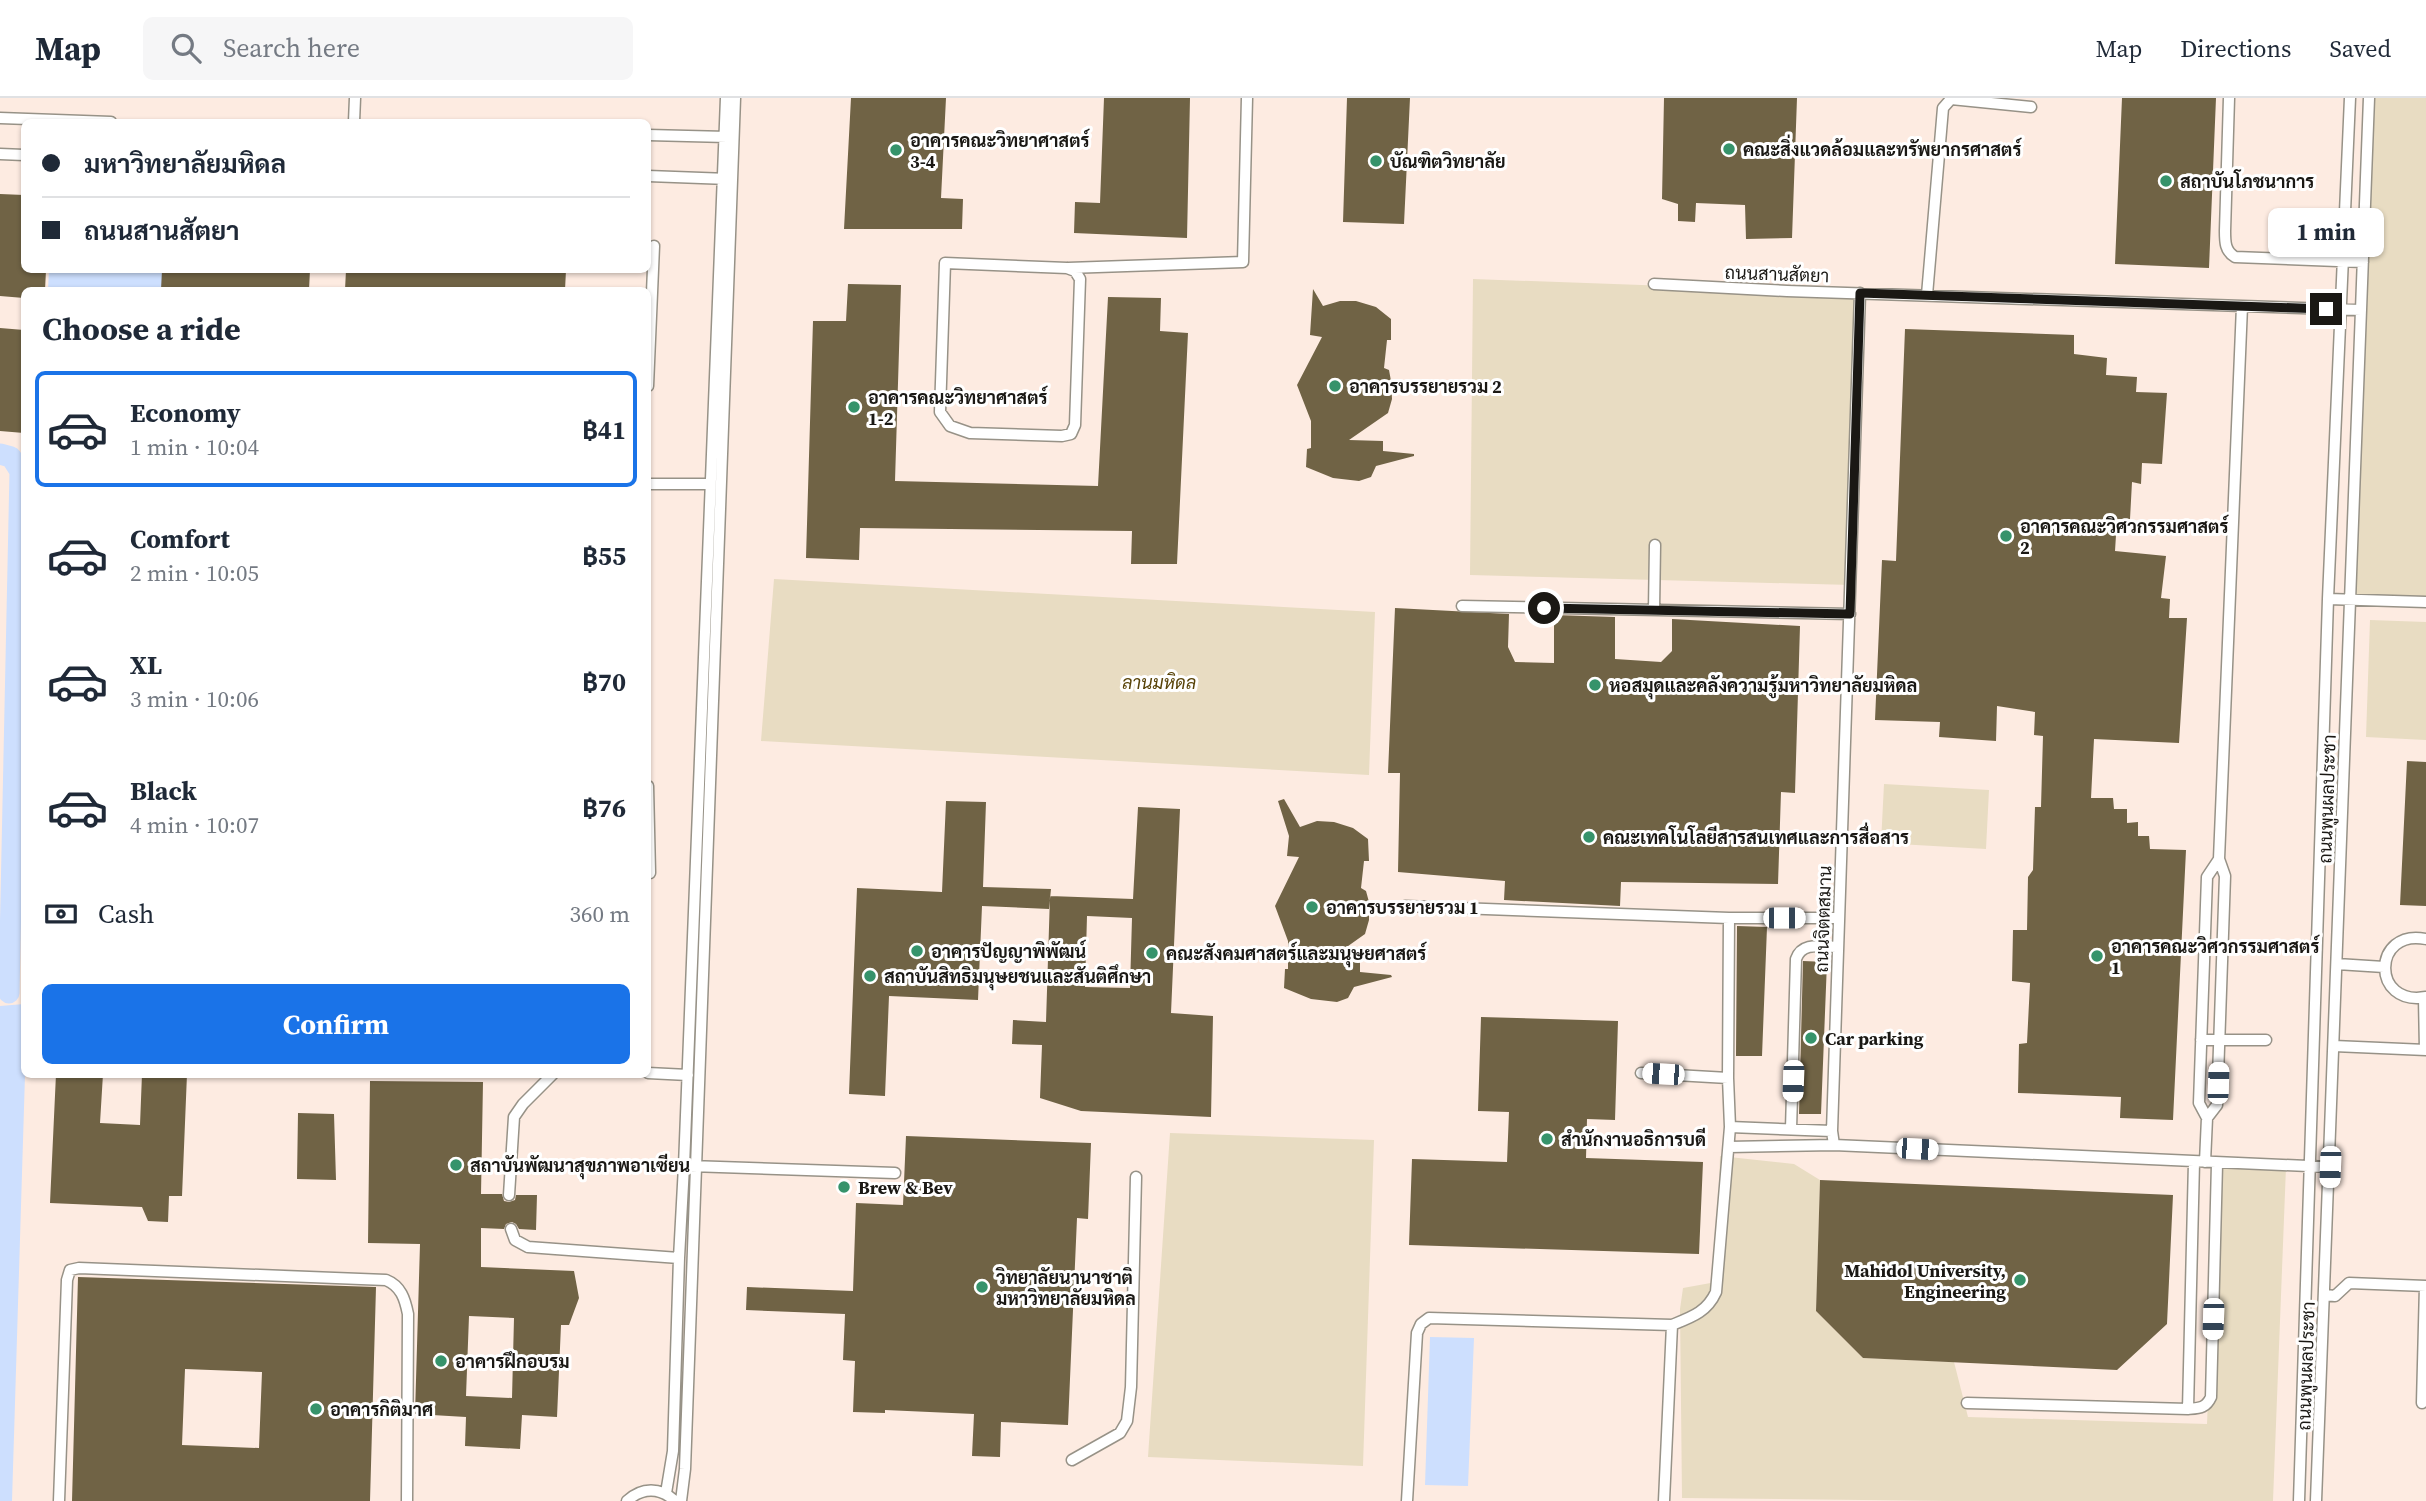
<!DOCTYPE html>
<meta charset="utf-8">
<style>
:root{--surface:#fff;--page:#f6f6f7;--text:#1f2937;--muted:#747a83;--line:#e0e1e3;--accent:#1a73e8}
body{margin:0;font-family:"Source Serif 4",Sarabun,serif;background:var(--page);color:var(--text);height:100vh;display:flex;flex-direction:column;font-size:26px;white-space:nowrap}
*{box-sizing:border-box;margin:0}
p{font-size:23px;color:var(--muted)}
.icon{flex:none;width:38px;height:38px;fill:none;stroke:currentColor;stroke-width:2;stroke-linecap:round;stroke-linejoin:round}
.map{position:relative;flex:1;overflow:hidden}
.side{position:absolute;left:21px;top:189px;width:630px;height:791px;display:flex;flex-direction:column;background:var(--surface);border-radius:10px;box-shadow:0 2px 5px #0004}
.side>*{flex:none}
.top-card{position:absolute;left:21px;top:21px;width:630px;height:154px;border-radius:10px;box-shadow:0 2px 5px #0004;display:grid;align-content:center;height:154px;padding:0 21px;background:var(--surface)}
.end{position:absolute;width:32px;height:32px;margin:-16px;border:9px solid #1a1814;background:#fff;box-shadow:0 0 0 4px #fff}
.from{border-radius:50%}
.bubble{position:absolute;height:49px;border-radius:10px;background:var(--surface);box-shadow:0 2px 5px #0004;font-size:23px;font-weight:700;line-height:49px;text-align:center}
.car{position:absolute;width:21px;height:42px;margin:-21px -10px;border-radius:9px;box-shadow:0 0 5px 2px #0007;background:linear-gradient(#fff 24%,#345 0 40%,#fff 0 76%,#345 0 86%,#fff 0)}
.top-card b{display:flex;align-items:center;gap:24px;height:66px;font-size:26px}
.top-card b+b{border-top:2px solid var(--line)}
.top-card i{width:18px;height:18px;background:var(--text)}
ul{padding:0;list-style:none}
li{display:flex;align-items:center;gap:21px;height:116px;margin:0 14px 10px;padding:0 7px;border:4px solid transparent;border-radius:10px}
li div{flex:1}
li b{display:block;font-size:26px}
li em{font-style:normal;font-weight:700}
li.selected{border-color:var(--accent)}
li>.icon{width:63px;height:63px;stroke-width:1.5}
h2{padding:0 21px;font-size:32px;line-height:84px}
.pay{display:flex;align-items:center;gap:18px;height:77px;padding:0 21px;font-size:26px}
.pay p{margin-inline-start:auto}
.primary-button{display:flex;gap:14px;margin-top:auto;padding:14px 21px}
.primary-button a{flex:1;height:80px;border-radius:10px;background:var(--accent);color:#fff;font-size:28px;font-weight:700;line-height:80px;text-align:center}
header{display:flex;align-items:center;gap:42px;box-sizing:border-box;height:98px;padding:0 35px;background:var(--surface);border-bottom:2px solid var(--line)}
header strong{font-size:33px}
nav{display:flex;gap:38px;margin-inline-start:auto;font-size:24px}
.search{width:490px;height:63px;background:var(--page);display:flex;align-items:center;gap:18px;box-sizing:border-box;padding:0 24px;border-radius:10px;color:var(--muted);font-size:26px}
.map>svg:first-child{display:block}
</style>
<header>
<strong>Map</strong>
<div class="search"><svg class="icon" aria-label="search" viewBox="0 0 24 24"><circle cx="10" cy="10" r="6"/><path d="M15 15l6 6"/></svg>Search here</div>
<nav><a>Map</a><a>Directions</a><a>Saved</a></nav>
</header>
<div class="map">
<svg width="2426" height="1403" viewBox="0 0 2426 1403">
<rect width="100%" height="100%" fill="#fef9ed"/>
<!-- education -->
<path fill="#fdebe1" fill-rule="evenodd" d="M0,0H2426V1403H0ZM24,24H648V172H24ZM24,192H648V976H24Z"/>
<!-- green -->
<path fill="#e8dcc2" d="M2369,0H2426V504L2349,502Z
M1473,181L1860,195L1851,487L1470,477Z
M774,481L1375,514L1369,677L761,643Z
M2370,522L2426,524V642L2366,639Z
M1884,686L1989,692L1986,751L1881,745Z
M1170,1035L1374,1042L1363,1368L1148,1359Z
M1720,1058L1794,1066L1820,1082L1816,1213L1863,1260L1954,1264L1968,1319L2207,1326L2217,1066L2286,1069L2273,1403H1948L1682,1400L1680,1211L1683,1190L1716,1184Z"/>
<!-- water -->
<path fill="#cddffe" d="M49,172H195L194,192H48Z
M24,906L25,977L12,1403H0V908Z
M1430,1239L1474,1240L1468,1388L1425,1387Z"/>
<g fill="none" stroke-linecap="round" stroke-linejoin="round">
<!-- canal -->
<path stroke="#cddffe" stroke-width="21" d="M0,356L11,359L20,373L9,895"/>
</g>
<!-- building -->
<path fill="#706345" fill-rule="evenodd" d="M851,0H946L941,100L963,101L962,131H844Z
M1104,0H1190L1187,140L1074,135L1075,104L1100,105Z
M1347,0H1410L1404,126L1343,124Z
M1664,0H1797L1792,140L1746,141L1745,107L1696,105L1695,124L1678,123V106L1662,101Z
M2122,0H2216L2209,170L2115,166Z
M0,96L24,97V172H46L45,192H24V200L0,198Z
M162,172H310L309,192H161Z
M346,172H566L565,192H345Z
M848,186L901,187L895,383L1098,388L1108,199L1161,200L1160,233L1188,235L1177,466H1131L1132,433L860,430L859,462L806,460L813,223H846Z
M1313,191L1323,208L1340,203H1356L1376,209L1391,221V242H1387L1384,270L1389,272L1391,283L1392,301L1388,315L1349,342L1383,343V353L1414,356V358L1376,368L1371,379L1359,383L1333,380L1306,369L1307,351L1311,350V323L1297,287L1322,239L1310,237Z
M0,230L24,232V335L0,333Z
M1905,231L2074,237V256L2107,260L2106,277L2137,279L2136,294L2167,295L2162,366L2142,365L2141,386L2132,384L2130,421H2117L2115,453L2166,458L2161,500L2170,501L2169,520H2187L2179,645L2094,641L2091,700H2113L2114,711H2127V725L2138,724V738H2149L2150,751L2186,752L2173,1022L2120,1020L2121,999L2018,995L2019,946L2027,945L2030,885L2012,883L2013,832H2027L2028,779L2033,772L2035,709H2041L2043,638L2034,637L2035,614L1997,608L1996,643L1939,639L1940,624L1875,622L1882,462L1896,463Z
M1395,510L1509,516L1508,549L1515,564L1554,565V517L1615,519V561L1661,564L1672,553V521L1800,528L1795,695L1781,694L1778,786L1621,784L1620,808L1504,802L1505,783L1398,774L1400,675H1388Z
M2407,663L2426,664V808L2400,807Z
M1284,701L1300,729L1317,723L1334,724L1353,730L1368,741L1369,763H1364L1361,790L1366,793L1369,804V822L1365,836L1327,863L1360,864V874L1391,877L1392,879L1354,889L1348,900L1337,904L1311,901L1284,890L1285,871H1288V843L1275,808L1299,759L1287,758L1289,738L1278,703Z
M946,703L986,704L983,789L1051,791L1049,811L982,808L978,902L889,898L885,998L849,996L857,790L942,794Z
M1138,709L1180,711L1171,915L1213,918L1211,1019L1081,1013L1040,1000L1042,947L1012,946L1013,922L1046,924L1050,798L1133,801ZM1087,818L1132,820L1130,890L1085,889Z
M1737,828L1767,829L1762,958H1736Z
M1803,863L1827,864L1821,1016H1799Z
M1481,919L1618,923L1615,1022L1587,1021L1586,1060L1703,1064L1699,1156L1409,1147L1412,1061L1507,1064L1509,1014L1478,1013Z
M56,976H103L100,1025L140,1027L142,976H187L182,1098H169L168,1124L148,1123L142,1109L50,1105Z
M370,983L483,984L481,1096H502L504,1103L509,1104L515,1102L516,1097H537L536,1132L519,1131L516,1126L512,1124L506,1126L504,1131L481,1130V1169L574,1173L579,1200L569,1227H561L557,1319L522,1317L520,1351L465,1348L466,1319L415,1316L420,1146L368,1145ZM469,1218L514,1220L512,1300L466,1298Z
M298,1015L334,1016L336,1082L297,1081Z
M906,1038L1091,1045L1088,1121L1077,1120L1068,1327L1001,1324L1000,1359L972,1358L974,1316L885,1312V1315L853,1314L855,1263L843,1262L845,1216L746,1212L747,1189L853,1193L856,1105L903,1107Z
M1820,1082L2173,1097L2167,1226L2117,1272L1863,1260L1816,1213Z
M78,1179L376,1189L370,1403H72ZM185,1271L262,1274L259,1350L182,1347Z"/>
<g fill="none" stroke-linecap="round" stroke-linejoin="round">
<defs>
<path id="lane" d="M2229,0L2225,133C2225,144 2225,153 2235,159L2363,164
M0,20L111,24
M354,24L355,0
M648,37L727,39
M0,56L24,57
M648,78L728,81
M945,165L1067,170L1075,173L1080,181L1075,327L1071,336L1062,338L970,335L950,328L940,314Z
M1068,170L1243,164L1247,0
M1654,186L1787,193L2361,212
M1927,197L1943,10L1951,1L2031,9
M648,288L654,148
M648,386H710
M2328,501L2426,504
M1462,508L1850,516
M1654,512L1655,447
M648,688L650,775
M1405,808L1729,820H1839
M2426,841C2372,830 2371,909 2426,899
M2337,866L2384,869
M2424,900L2425,952
M2201,942H2266
M2334,948L2426,952
M648,975L688,977
M1641,975L1728,980L1730,1029
M1728,980L1729,820
M2207,1020L2217,1007L2225,778L2219,761L2242,208
M1791,1031L1796,861C1802,843 1822,849 1838,849
M1834,1047L1832,1033L1860,195
M1729,1049L1834,1047L2330,1069
M2205,1064L2207,1020L2199,1005L2207,779L2219,761
M690,1068L895,1075
M509,1097L514,1019L523,1006L553,976
M511,1131L515,1142L528,1149L679,1160
M2325,1197L2335,1198L2349,1185L2426,1188
M1672,1227C1692,1219 1707,1214 1716,1194L1730,1029L1832,1033
M1967,1305L2188,1311C2200,1310 2206,1310 2211,1299L2217,1066
M2422,1305L2425,1188
M2188,1311L2194,1064
M1072,1362L1120,1335L1127,1323L1131,1289L1136,1079
M666,1395L673,1353L679,1160L684,1068L726,0
M59,1403L67,1182L70,1172L79,1170L386,1182C401,1188 405,1201 408,1216L407,1403
M627,1403C642,1389 660,1389 675,1403
M681,1403L685,1371L735,0
M1407,1403L1417,1235L1421,1226L1429,1220L1672,1227L1664,1403
M2299,1403L2328,501L2350,0
M2316,1403L2369,0"/>
</defs>
<!-- lane casing -->
<use href="#lane" stroke="#979287" stroke-width="13"/>
<!-- lane -->
<use href="#lane" stroke="#fff" stroke-width="10"/>
</g>
<g fill="none" stroke-linecap="round" stroke-linejoin="round">
<!-- route -->
<path stroke="#1a1814" stroke-width="9" d="M1544,510L1850,516L1860,195L2326,211"/>
</g>
<!-- markers -->
<g fill="#36936b" stroke="#fff" stroke-width="2.5">
<circle cx="1729" cy="51" r="7"/>
<circle cx="896" cy="52" r="7"/>
<circle cx="1376" cy="63" r="7"/>
<circle cx="2166" cy="83" r="7"/>
<circle cx="1335" cy="288" r="7"/>
<circle cx="854" cy="309" r="7"/>
<circle cx="2006" cy="438" r="7"/>
<circle cx="1595" cy="587" r="7"/>
<circle cx="1589" cy="739" r="7"/>
<circle cx="1312" cy="809" r="7"/>
<circle cx="917" cy="853" r="7"/>
<circle cx="1152" cy="855" r="7"/>
<circle cx="2097" cy="858" r="7"/>
<circle cx="870" cy="878" r="7"/>
<circle cx="1811" cy="940" r="7"/>
<circle cx="1547" cy="1041" r="7"/>
<circle cx="456" cy="1067" r="7"/>
<circle cx="844" cy="1089" r="7"/>
<circle cx="2020" cy="1182" r="7"/>
<circle cx="982" cy="1189" r="7"/>
<circle cx="441" cy="1263" r="7"/>
<circle cx="316" cy="1311" r="7"/>
</g>
<g text-anchor="middle" dominant-baseline="central" stroke-width="6" stroke-linejoin="round" paint-order="stroke">
<!-- poi labels -->
<g font-size="18" font-weight="bold" fill="#1a1814" stroke="#fff" text-anchor="start">
<text x="910" y="42">อาคารคณะวิทยาศาสตร์<tspan x="910" dy="21">3-4</tspan></text>
<text x="1743" y="51">คณะสิ่งแวดล้อมและทรัพยากรศาสตร์</text>
<text x="1390" y="63">บัณฑิตวิทยาลัย</text>
<text x="2180" y="83">สถาบันโภชนาการ</text>
<text x="1349" y="288">อาคารบรรยายรวม 2</text>
<text x="868" y="299">อาคารคณะวิทยาศาสตร์<tspan x="868" dy="21">1-2</tspan></text>
<text x="2020" y="428">อาคารคณะวิศวกรรมศาสตร์<tspan x="2020" dy="21">2</tspan></text>
<text x="1609" y="587">หอสมุดและคลังความรู้มหาวิทยาลัยมหิดล</text>
<text x="1603" y="739">คณะเทคโนโลยีสารสนเทศและการสื่อสาร</text>
<text x="1326" y="809">อาคารบรรยายรวม 1</text>
<text x="2111" y="848">อาคารคณะวิศวกรรมศาสตร์<tspan x="2111" dy="21">1</tspan></text>
<text x="931" y="853">อาคารปัญญาพิพัฒน์</text>
<text x="1166" y="855">คณะสังคมศาสตร์และมนุษยศาสตร์</text>
<text x="884" y="878">สถาบันสิทธิมนุษยชนและสันติศึกษา</text>
<text x="1825" y="940">Car parking</text>
<text x="1561" y="1041">สำนักงานอธิการบดี</text>
<text x="470" y="1067">สถาบันพัฒนาสุขภาพอาเซียน</text>
<text x="858" y="1089">Brew &amp; Bev</text>
<text x="2006" y="1172" text-anchor="end">Mahidol University,<tspan x="2006" dy="21">Engineering</tspan></text>
<text x="996" y="1179">วิทยาลัยนานาชาติ<tspan x="996" dy="21">มหาวิทยาลัยมหิดล</tspan></text>
<text x="455" y="1263">อาคารฝึกอบรม</text>
<text x="330" y="1311">อาคารกิติมาศ</text>
</g>
<!-- street labels -->
<g font-size="18" fill="#1a1814" stroke="#fff">
<text transform="translate(1777 176) rotate(2)">ถนนสานสัตยา</text>
<text transform="translate(2327 701) rotate(-88)">ถนนพูนผลประชา</text>
<text transform="translate(1823 821) rotate(-88)">ถนนจิตตสมาน</text>
<text transform="translate(2306 1268) rotate(-88)">ถนนพูนผลประชา</text>
</g>
<!-- park labels -->
<g font-size="18" font-style="italic" fill="#584308" stroke="#fff">
<text x="1159" y="584">ลานมหิดล</text>
</g>
</g>
</svg>
<i class="end from" style="left:1544px;top:510px"></i>
<i class="end" style="left:2326px;top:211px"></i>
<div class="bubble" style="left:2268px;top:110px;width:116px">1 min</div>
<i class="car" style="left:1784px;top:820px;rotate:90deg"></i>
<i class="car" style="left:1663px;top:976px;rotate:273deg"></i>
<i class="car" style="left:1793px;top:983px;rotate:182deg"></i>
<i class="car" style="left:2218px;top:985px;rotate:2deg"></i>
<i class="car" style="left:1917px;top:1051px;rotate:93deg"></i>
<i class="car" style="left:2330px;top:1069px;rotate:182deg"></i>
<i class="car" style="left:2213px;top:1221px;rotate:182deg"></i>
<div class="top-card">
<b><i class="from"></i>มหาวิทยาลัยมหิดล</b>
<b><i></i>ถนนสานสัตยา</b>
</div>
<section class="side">
<h2>Choose a ride</h2>
<ul>
<li class="selected"><svg class="icon" aria-label="car" viewBox="0 0 24 24"><path d="M5 17H2v-5l4-1 3-4h7l3 4 3 1v5h-3M9 17h6M6 11h13"/><circle cx="7" cy="17" r="2"/><circle cx="17" cy="17" r="2"/></svg><div><b>Economy</b><p>1 min · 10:04</p></div><em>฿41</em></li>
<li><svg class="icon" aria-label="car" viewBox="0 0 24 24"><path d="M5 17H2v-5l4-1 3-4h7l3 4 3 1v5h-3M9 17h6M6 11h13"/><circle cx="7" cy="17" r="2"/><circle cx="17" cy="17" r="2"/></svg><div><b>Comfort</b><p>2 min · 10:05</p></div><em>฿55</em></li>
<li><svg class="icon" aria-label="car" viewBox="0 0 24 24"><path d="M5 17H2v-5l4-1 3-4h7l3 4 3 1v5h-3M9 17h6M6 11h13"/><circle cx="7" cy="17" r="2"/><circle cx="17" cy="17" r="2"/></svg><div><b>XL</b><p>3 min · 10:06</p></div><em>฿70</em></li>
<li><svg class="icon" aria-label="car" viewBox="0 0 24 24"><path d="M5 17H2v-5l4-1 3-4h7l3 4 3 1v5h-3M9 17h6M6 11h13"/><circle cx="7" cy="17" r="2"/><circle cx="17" cy="17" r="2"/></svg><div><b>Black</b><p>4 min · 10:07</p></div><em>฿76</em></li>
</ul>
<div class="pay"><svg class="icon" aria-label="cash" viewBox="0 0 24 24"><path d="M3 7h18v10H3z"/><circle cx="12" cy="12" r="2"/></svg>Cash<p>360 m</p></div>
<div class="primary-button"><a>Confirm</a></div>
</section>
</div>
